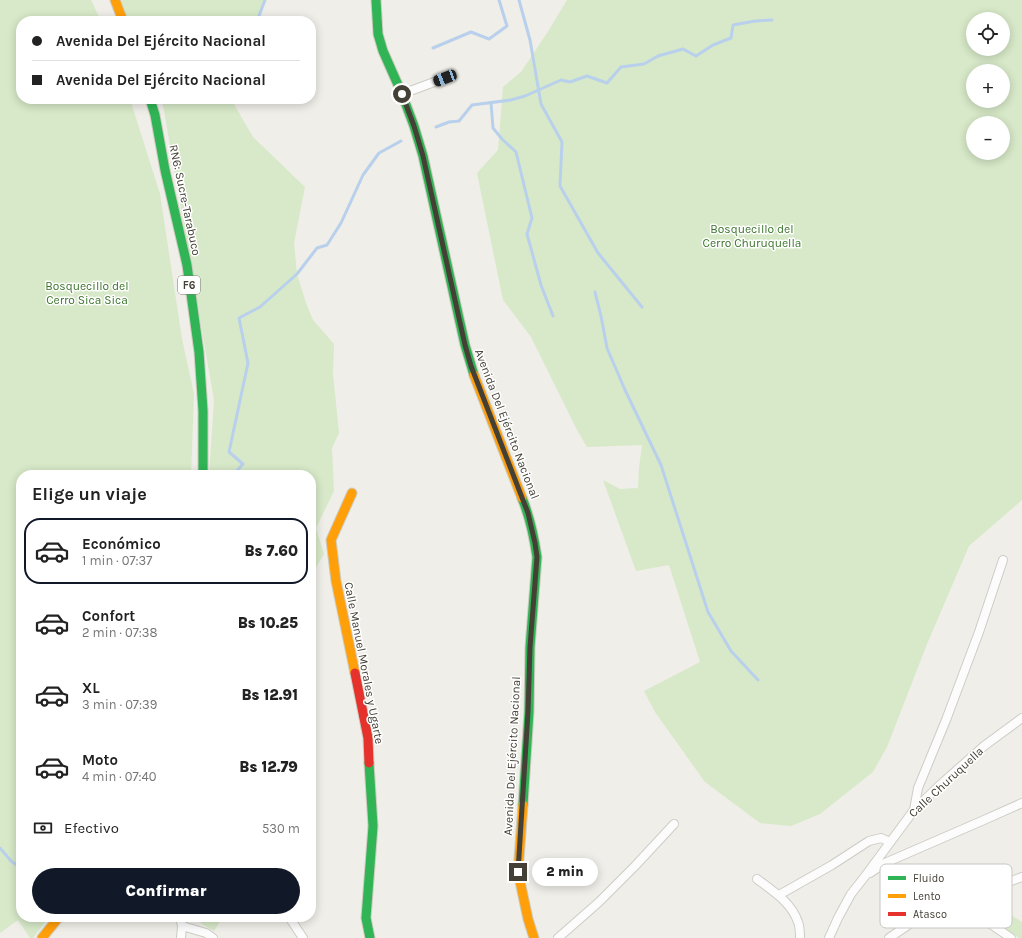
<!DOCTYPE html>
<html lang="es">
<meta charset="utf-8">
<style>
:root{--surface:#fff;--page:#f2f2f2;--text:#222;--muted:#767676;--line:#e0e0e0;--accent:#111827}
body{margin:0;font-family:Karla,sans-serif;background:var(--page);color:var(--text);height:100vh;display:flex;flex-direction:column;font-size:15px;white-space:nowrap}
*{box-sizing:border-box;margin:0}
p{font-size:13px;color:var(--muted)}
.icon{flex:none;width:22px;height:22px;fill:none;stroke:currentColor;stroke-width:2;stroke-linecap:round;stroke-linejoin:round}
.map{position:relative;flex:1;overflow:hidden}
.side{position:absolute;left:16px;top:470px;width:300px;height:452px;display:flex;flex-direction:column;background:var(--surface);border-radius:16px;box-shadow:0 2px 10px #0003}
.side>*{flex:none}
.banner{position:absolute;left:16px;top:16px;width:300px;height:88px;border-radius:16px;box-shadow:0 2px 10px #0003;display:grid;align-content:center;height:88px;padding:0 16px;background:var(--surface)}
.tools{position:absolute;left:966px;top:12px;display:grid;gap:8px}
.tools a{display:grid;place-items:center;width:44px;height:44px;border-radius:50%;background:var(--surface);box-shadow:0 2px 10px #0003;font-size:20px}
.end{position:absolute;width:18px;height:18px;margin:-9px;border:5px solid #444035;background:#fff;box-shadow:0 0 0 2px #fff}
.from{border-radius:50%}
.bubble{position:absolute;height:28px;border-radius:14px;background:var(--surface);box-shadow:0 2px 10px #0003;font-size:13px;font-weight:800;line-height:28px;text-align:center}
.car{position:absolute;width:12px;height:24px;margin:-12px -6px;border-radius:5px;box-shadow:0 0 3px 1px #0007;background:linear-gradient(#222 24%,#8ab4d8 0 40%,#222 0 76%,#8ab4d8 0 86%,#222 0)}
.banner b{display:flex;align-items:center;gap:14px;height:38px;font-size:15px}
.banner b+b{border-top:1px solid var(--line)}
.banner i{width:10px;height:10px;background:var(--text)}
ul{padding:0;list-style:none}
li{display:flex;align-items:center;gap:12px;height:66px;margin:0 8px 6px;padding:0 8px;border:2px solid transparent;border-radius:16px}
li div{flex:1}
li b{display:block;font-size:15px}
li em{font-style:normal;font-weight:800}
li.selected{border-color:var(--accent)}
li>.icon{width:36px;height:36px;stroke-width:1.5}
h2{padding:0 16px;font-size:18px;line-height:48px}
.pay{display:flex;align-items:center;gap:10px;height:44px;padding:0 16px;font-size:15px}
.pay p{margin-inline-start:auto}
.button{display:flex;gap:8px;margin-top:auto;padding:8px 16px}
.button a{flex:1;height:46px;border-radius:24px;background:var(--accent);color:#fff;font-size:16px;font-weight:800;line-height:46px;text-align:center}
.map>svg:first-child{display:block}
</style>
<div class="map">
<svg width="1022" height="938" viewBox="0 0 1022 938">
<rect width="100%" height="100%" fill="#efeee8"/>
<!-- green -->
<path fill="#d7e9c8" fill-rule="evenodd" d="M0,0H91L101,21H21V99H130L160,194L182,339L194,394L191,475H21V917H49L33,938H30L18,920L0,933Z
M119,0H265L257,21H128Z
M567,0H1022V500L969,546L927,644L887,747L873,772L820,814L791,826L760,823L705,782L655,712L644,691L700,662L669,565L636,571L603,480L620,489L638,488L639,468L642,445L587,447L577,430L531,337L503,300L477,173L498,150L503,87L521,72L549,30ZM973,19H1003V49H973ZM973,71H1003V101H973ZM973,123H1003V153H973Z
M162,99H231L253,137L305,187L294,243L297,274L306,303L313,320L334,344L333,374L339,433L332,448L334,491L316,528L324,554L311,576V475H209L214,400Z
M990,901L1022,922V938H1019L984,915L985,904Z
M195,917H227L222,918L214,931L202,924Z"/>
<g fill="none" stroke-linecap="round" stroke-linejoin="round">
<!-- stream -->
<path stroke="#b9d0ec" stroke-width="3" d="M519,0L530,40L541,104L562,142L560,186L598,253L642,307
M257,21L265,0
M433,48L471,32L489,39L507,26L499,0
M491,103L493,128L502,139L516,152L532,218L527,234L541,285L553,316
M436,127L449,122L459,121L472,105L511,100L525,96L561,80L570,82L587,76L607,83L621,67L644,64L658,56L683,49L696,56L713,45L731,38L733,25L755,21L772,20
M595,292L601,316L607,348L625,390L661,465L708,612L731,651L758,680
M233,475L243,464L229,452L248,363L239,318L260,307L297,274L317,248L327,245L341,223L363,175L379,153L401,141
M0,848L11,861L21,868"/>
<defs>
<path id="street" d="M402,94L445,78
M914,810L918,788L946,720L979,632L1003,560
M870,873L885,863L984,820L1022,803
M757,879C773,891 791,902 798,922C800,927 800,933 800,938
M779,895L832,865L869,841L881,838L890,842
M962,899L979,916L1011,938
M180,917L182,926L181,938
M289,917L303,938
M182,926L206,933L213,938
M558,938L599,902L635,866L674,824
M829,938L838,918L851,894L866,875L914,810L940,785L984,746L1022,718
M889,938L920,917L962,899L1022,877"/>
<path id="fast" d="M376,0L378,34L383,51L402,94L414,126L423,156L465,345L474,375
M150,99L155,115L165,170L187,265L199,352L203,411V475
M522,498C530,517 534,537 537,557L530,647L529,712L523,805
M369,763L373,826L366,918L370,938"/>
<path id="slow" d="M115,0L123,21
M474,375L522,498
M352,493L331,540L336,581L355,673
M523,805L518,872L528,919L534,938
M42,938L59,917"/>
<path id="jam" d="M355,673L368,738L369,763"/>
</defs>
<!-- street casing -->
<use href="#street" stroke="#cdccc6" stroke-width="10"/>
<!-- fast casing -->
<use href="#fast" stroke="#ceccbf" stroke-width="11"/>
<!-- slow casing -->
<use href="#slow" stroke="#ceccbf" stroke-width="11"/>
<!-- jam casing -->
<use href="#jam" stroke="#ceccbf" stroke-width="11"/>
<!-- street -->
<use href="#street" stroke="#fdfcfc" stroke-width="8"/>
<!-- fast -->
<use href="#fast" stroke="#30b455" stroke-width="9"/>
<!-- slow -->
<use href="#slow" stroke="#ff9f0a" stroke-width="9"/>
<!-- jam -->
<use href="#jam" stroke="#e5322d" stroke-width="9"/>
</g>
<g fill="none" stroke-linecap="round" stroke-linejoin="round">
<!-- route -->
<path stroke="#444035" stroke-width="5" d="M402,94L414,126L423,156L465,345L471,366L528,513L535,543L537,557L530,647L528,712L518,872"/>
</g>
<g text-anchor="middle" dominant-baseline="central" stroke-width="3" stroke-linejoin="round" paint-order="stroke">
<!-- shield labels -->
<rect fill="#fff" stroke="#7c7972" stroke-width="1" x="178" y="276" width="22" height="18" rx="3"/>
<g font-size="11" font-weight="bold" fill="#444035">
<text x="189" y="285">F6</text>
</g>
<!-- street labels -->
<g font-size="12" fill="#444035" stroke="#fff">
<text transform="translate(185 200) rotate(78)">RN6: Sucre-Tarabuco</text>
<text transform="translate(507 424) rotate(69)">Avenida Del Ejército Nacional</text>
<text transform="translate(364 663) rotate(79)">Calle Manuel Morales y Ugarte</text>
<text transform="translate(512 756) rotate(-87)">Avenida Del Ejército Nacional</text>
<text transform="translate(946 782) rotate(-43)">Calle Churuquella</text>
</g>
<!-- park labels -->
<g font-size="12" fill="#3a732a" stroke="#fff">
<text x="752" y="229">Bosquecillo del<tspan x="752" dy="14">Cerro Churuquella</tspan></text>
<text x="87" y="286">Bosquecillo del<tspan x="87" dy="14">Cerro Sica Sica</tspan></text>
</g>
</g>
<!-- legend -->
<rect x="880" y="864" width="132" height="64" rx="6" fill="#fff" stroke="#c7c6c2" stroke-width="1"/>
<rect x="888" y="876" width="18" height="4" fill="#30b455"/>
<rect x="888" y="894" width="18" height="4" fill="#ff9f0a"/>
<rect x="888" y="912" width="18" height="4" fill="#e5322d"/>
<g font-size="11" fill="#444035">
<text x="913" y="882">Fluido</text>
<text x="913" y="900">Lento</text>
<text x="913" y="918">Atasco</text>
</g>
</svg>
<div class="tools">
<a><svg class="icon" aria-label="locate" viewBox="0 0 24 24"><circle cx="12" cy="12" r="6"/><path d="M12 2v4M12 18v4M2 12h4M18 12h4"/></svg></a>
<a>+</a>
<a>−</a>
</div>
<i class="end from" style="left:402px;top:94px"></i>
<i class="end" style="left:518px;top:872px"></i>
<div class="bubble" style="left:532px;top:858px;width:66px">2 min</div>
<i class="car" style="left:445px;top:78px;rotate:249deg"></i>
<div class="banner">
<b><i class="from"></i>Avenida Del Ejército Nacional</b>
<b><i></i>Avenida Del Ejército Nacional</b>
</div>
<section class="side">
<h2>Elige un viaje</h2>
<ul>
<li class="selected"><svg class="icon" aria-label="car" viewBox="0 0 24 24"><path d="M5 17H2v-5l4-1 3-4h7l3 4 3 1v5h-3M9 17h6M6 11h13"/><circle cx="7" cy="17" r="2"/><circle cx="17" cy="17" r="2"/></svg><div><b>Económico</b><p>1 min · 07:37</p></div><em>Bs 7.60</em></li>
<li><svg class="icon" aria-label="car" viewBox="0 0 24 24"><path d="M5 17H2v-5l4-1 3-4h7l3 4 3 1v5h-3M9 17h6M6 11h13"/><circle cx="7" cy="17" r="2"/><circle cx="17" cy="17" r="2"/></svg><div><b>Confort</b><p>2 min · 07:38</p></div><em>Bs 10.25</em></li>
<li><svg class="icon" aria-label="car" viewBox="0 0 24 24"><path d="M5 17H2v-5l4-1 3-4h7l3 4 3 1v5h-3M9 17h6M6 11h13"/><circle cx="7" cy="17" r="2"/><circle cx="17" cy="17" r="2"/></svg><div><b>XL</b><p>3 min · 07:39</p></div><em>Bs 12.91</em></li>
<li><svg class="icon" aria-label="car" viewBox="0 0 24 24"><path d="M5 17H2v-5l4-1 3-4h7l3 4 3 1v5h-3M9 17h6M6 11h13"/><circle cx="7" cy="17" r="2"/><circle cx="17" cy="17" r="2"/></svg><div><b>Moto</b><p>4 min · 07:40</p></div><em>Bs 12.79</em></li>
</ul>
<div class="pay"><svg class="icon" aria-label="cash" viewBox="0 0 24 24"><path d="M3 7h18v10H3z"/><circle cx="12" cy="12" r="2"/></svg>Efectivo<p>530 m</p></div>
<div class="button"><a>Confirmar</a></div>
</section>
</div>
